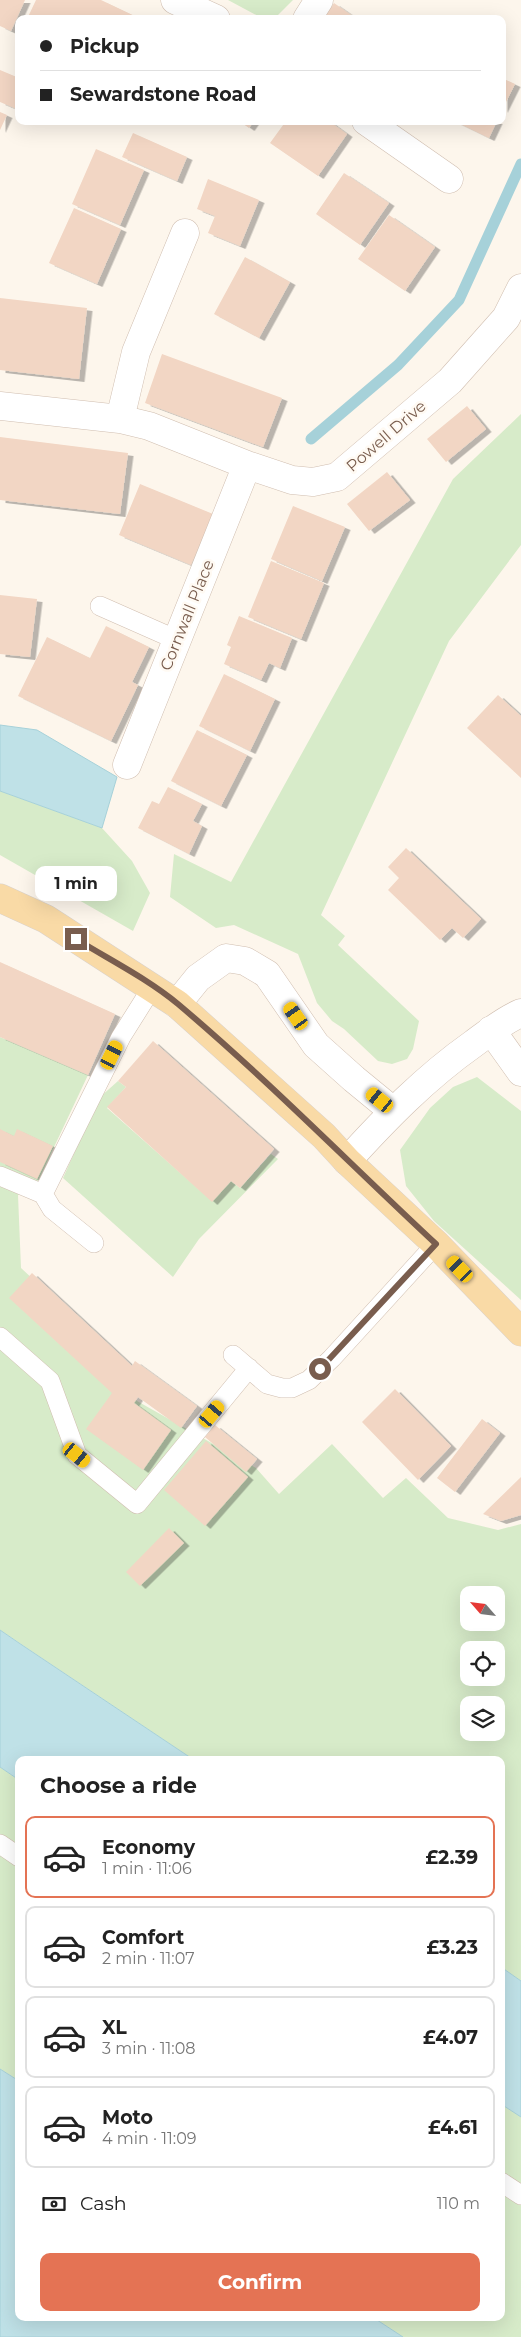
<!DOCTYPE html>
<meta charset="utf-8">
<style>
:root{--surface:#fff;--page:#f2f2f2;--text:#222;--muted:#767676;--line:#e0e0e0;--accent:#e47354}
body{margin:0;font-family:Montserrat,sans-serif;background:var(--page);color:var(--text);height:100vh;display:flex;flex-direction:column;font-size:19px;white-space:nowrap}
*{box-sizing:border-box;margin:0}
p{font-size:16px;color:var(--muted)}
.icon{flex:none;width:28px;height:28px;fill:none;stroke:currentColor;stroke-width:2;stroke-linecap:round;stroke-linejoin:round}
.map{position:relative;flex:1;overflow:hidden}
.drawer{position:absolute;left:15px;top:1756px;width:490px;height:565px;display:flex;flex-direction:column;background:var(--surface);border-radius:10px;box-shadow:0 5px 20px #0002}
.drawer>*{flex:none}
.hud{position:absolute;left:15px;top:15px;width:491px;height:110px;border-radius:10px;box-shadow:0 5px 20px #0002;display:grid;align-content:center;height:110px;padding:0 25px;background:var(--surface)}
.needle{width:32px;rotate:298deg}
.buttons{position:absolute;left:460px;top:1586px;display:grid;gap:10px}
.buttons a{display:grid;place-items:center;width:45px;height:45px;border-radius:10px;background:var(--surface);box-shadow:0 5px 20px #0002;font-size:25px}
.end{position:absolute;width:22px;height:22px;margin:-11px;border:6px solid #795d4e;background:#fff;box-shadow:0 0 0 2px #fff}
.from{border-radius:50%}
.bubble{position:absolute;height:35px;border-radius:10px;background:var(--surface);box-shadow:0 5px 20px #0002;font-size:16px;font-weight:700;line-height:35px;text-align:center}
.car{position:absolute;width:15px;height:30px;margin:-15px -8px;border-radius:6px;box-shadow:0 0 4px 1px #0007;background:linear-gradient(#f5c518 24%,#345 0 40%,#f5c518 0 76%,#345 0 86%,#f5c518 0)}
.hud b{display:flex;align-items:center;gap:18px;height:48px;font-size:19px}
.hud b+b{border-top:1px solid var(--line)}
.hud i{width:12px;height:12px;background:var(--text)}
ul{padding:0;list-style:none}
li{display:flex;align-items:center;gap:15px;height:82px;margin:0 10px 8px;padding:0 15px;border:2px solid var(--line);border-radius:10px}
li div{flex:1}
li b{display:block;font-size:19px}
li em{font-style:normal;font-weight:700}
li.selected{border-color:var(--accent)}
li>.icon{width:45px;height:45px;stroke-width:1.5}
h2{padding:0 25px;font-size:22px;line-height:60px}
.pay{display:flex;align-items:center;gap:12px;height:55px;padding:0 25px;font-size:19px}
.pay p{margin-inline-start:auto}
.cta{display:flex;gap:10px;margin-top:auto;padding:10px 25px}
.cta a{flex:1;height:58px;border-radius:10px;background:var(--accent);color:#fff;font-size:20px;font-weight:700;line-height:58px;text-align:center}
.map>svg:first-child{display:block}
</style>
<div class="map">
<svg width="521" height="2337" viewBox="0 0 521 2337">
<defs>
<filter id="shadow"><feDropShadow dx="5.5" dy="3" stdDeviation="0" flood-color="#0004"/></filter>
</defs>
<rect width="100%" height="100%" fill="#fdf6ec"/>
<!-- green -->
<path fill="#d7ebc9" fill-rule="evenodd" d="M228,0H293L275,18L260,17Z
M521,414V545L449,641L321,915L345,936L338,945L419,1021L413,1049L407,1059L392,1064L378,1061L344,1029L332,1021L317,1003L298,954L234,925L216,928L170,897L174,854L231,882L453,479Z
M0,791L102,828L132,861L150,893L133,931L0,855Z
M0,1037L88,1075L38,1181L18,1195L21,1268L118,1358L105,1383L256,1468L279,1494L332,1444L383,1498L406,1478L448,1518L498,1530L521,1524V1981L501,1967V1760H194L0,1630ZM469,1595H496V1622H469ZM469,1650H496V1678H469ZM469,1705H496V1732H469Z
M477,1077L521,1111V1300L434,1221L406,1186L400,1150L430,1108L453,1087Z
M118,1081L126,1087L107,1108L212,1201L231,1181L240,1188L271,1154L278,1159L199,1239L173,1277L63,1178L99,1098Z
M0,1767L19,1780V2081L0,2069Z
M501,2104L521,2117V2337H403L374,2318H501Z"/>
<!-- water -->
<path fill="#bfe1e7" stroke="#a6d1d9" d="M0,725L37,730L117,777L102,828L0,791Z
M0,1630L19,1643L194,1760H19V1780L0,1767Z
M501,1967L521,1981V2117L501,2104Z
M0,2069L19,2081V2318H374L403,2337H0Z"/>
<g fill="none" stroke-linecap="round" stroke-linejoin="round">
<!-- stream -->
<path stroke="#a6d1d9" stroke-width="11" d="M311,439L398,365L459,300L521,164"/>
</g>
<!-- building -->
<path fill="#f2d6c4" filter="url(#shadow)" d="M0,0H25L11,31L0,26Z
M36,0H101L141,19H27Z
M334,3L357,19H323Z
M0,70L19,78V110L0,102Z
M502,78L515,84L502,110Z
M0,112L7,115L0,130Z
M239,121H254L249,128Z
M286,121H329L347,134L318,176L270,143Z
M454,121H497L489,138Z
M133,133L187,157L177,181L122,157Z
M96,149L144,170L120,225L72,204Z
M344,173L389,203L360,245L316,214Z
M208,179L259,200L240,246L208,233L215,216L197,209Z
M74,208L121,229L97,284L49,263Z
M389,215L435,247L405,291L358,259Z
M245,257L290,282L259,338L214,314Z
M0,298L87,308L79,379L0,370Z
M162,354L282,398L263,447L145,403Z
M467,406L486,429L446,462L427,439Z
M0,437L128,453L120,514L0,500Z
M387,472L410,500L369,531L347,504Z
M140,484L213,514L191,565L119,535Z
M293,506L345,527L322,581L271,559Z
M271,561L324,583L301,639L248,617Z
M0,595L37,599L30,657L0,654Z
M239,616L292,638L280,668L269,663L261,680L224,664L231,647L227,645Z
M106,626L149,647L132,682L138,685L111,741L18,696L47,637L90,658Z
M224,674L275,699L250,751L199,726Z
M498,695L521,716V778L467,728Z
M197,730L247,755L221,806L171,781Z
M168,787L202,804L193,821L202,826L189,854L138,828L152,801L159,804Z
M406,848L481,919L463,938L452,928L440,940L388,890L399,878L388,867Z
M0,962L115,1014L88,1075L0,1037Z
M153,1041L274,1149L240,1188L231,1181L212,1202L107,1107L126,1087L118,1081Z
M0,1129L14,1136L17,1129L53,1146L37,1179L0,1162Z
M32,1273L132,1366L135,1361L197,1406L181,1428L138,1397L134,1403L171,1430L143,1470L86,1429L112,1393L9,1298Z
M395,1389L451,1446L418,1480L362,1422Z
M482,1419L500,1433L455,1492L437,1478Z
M215,1425L257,1459L246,1472L205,1437Z
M206,1441L248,1477L205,1526L164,1490Z
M521,1477V1515L501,1521L483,1514Z
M169,1528L184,1543L140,1586L126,1572Z"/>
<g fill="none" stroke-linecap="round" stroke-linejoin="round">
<defs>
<path id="service" d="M100,606L177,640
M0,1176L43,1194
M94,1243L52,1209L43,1194L121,1037L153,986
M0,1337L50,1381L77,1455L137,1504L249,1368
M233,1355L267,1384L282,1388H292L309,1380L332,1358L436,1244
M0,1844L19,1857
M501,2182L521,2195"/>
<path id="minor" d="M175,0L216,19
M307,19L319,0
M366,121L449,179
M0,406L120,419L149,426L247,465L292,480L313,482L337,477L450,381L506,318L521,288
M120,419L136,352L185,233
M127,765L247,465
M177,1004L198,978L226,958L245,961L267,974L316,1045L354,1079L393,1111
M491,1030L521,1072
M347,1161C386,1118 425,1078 473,1044C488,1033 504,1020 521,1013"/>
<path id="primary" d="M0,898L46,919L177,1004L324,1136L347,1161L436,1244L521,1332"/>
</defs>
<!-- service casing -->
<use href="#service" stroke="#d0beb0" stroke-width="20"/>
<!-- minor casing -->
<use href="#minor" stroke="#d0beb0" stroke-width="29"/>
<!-- primary casing -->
<use href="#primary" stroke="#d9d2cd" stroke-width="29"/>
<!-- service -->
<use href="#service" stroke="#fff" stroke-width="19"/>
<!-- minor -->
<use href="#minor" stroke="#fff" stroke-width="28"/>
<!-- primary -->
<use href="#primary" stroke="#f9daa6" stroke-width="28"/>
</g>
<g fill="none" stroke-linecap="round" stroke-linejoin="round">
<!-- route -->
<path stroke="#795d4e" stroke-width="6" d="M76,939C110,960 148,979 178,1004C268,1080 350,1164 436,1244L320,1369"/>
</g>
<g text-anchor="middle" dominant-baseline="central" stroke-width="5" stroke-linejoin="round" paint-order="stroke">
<!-- street labels -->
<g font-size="16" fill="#795d4e" stroke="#fffaf3">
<text transform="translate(386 436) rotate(-41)">Powell Drive</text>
<text transform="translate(187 615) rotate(-68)">Cornwall Place</text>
</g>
</g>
</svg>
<div class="buttons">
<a><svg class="needle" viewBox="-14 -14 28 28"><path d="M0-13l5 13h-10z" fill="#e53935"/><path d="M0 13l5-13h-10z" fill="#767676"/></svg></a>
<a><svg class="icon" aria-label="locate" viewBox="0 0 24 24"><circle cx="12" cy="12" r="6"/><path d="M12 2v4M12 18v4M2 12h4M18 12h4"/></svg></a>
<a><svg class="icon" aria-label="layers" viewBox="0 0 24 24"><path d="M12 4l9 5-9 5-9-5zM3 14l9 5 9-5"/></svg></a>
</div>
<i class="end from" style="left:320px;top:1369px"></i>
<i class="end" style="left:76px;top:939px"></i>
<div class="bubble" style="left:35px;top:866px;width:82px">1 min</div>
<i class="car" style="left:296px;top:1016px;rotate:325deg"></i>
<i class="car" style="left:112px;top:1055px;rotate:26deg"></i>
<i class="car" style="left:380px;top:1100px;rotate:309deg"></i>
<i class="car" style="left:460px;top:1269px;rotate:316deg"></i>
<i class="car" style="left:212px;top:1414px;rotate:40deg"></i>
<i class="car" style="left:77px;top:1455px;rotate:129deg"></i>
<div class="hud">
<b><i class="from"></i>Pickup</b>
<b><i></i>Sewardstone Road</b>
</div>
<section class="drawer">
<h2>Choose a ride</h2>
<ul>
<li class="selected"><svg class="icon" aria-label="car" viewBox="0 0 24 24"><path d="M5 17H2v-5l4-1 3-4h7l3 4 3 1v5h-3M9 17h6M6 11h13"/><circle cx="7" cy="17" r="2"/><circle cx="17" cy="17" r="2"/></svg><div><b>Economy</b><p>1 min · 11:06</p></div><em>£2.39</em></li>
<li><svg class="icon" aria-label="car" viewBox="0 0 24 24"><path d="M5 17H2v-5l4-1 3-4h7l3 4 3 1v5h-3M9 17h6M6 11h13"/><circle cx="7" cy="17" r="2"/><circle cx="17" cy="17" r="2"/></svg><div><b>Comfort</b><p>2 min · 11:07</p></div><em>£3.23</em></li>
<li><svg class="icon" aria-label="car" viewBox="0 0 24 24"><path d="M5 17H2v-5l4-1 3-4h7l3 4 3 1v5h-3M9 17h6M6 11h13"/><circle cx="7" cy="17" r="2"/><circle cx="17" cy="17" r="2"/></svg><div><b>XL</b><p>3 min · 11:08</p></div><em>£4.07</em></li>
<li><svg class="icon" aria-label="car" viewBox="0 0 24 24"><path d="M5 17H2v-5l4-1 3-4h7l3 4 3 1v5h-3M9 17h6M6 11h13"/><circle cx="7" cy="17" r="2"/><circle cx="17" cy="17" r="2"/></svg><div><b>Moto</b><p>4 min · 11:09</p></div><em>£4.61</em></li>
</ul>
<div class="pay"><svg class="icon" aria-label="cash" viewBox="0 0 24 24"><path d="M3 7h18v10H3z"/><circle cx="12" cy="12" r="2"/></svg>Cash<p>110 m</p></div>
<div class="cta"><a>Confirm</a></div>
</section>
</div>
